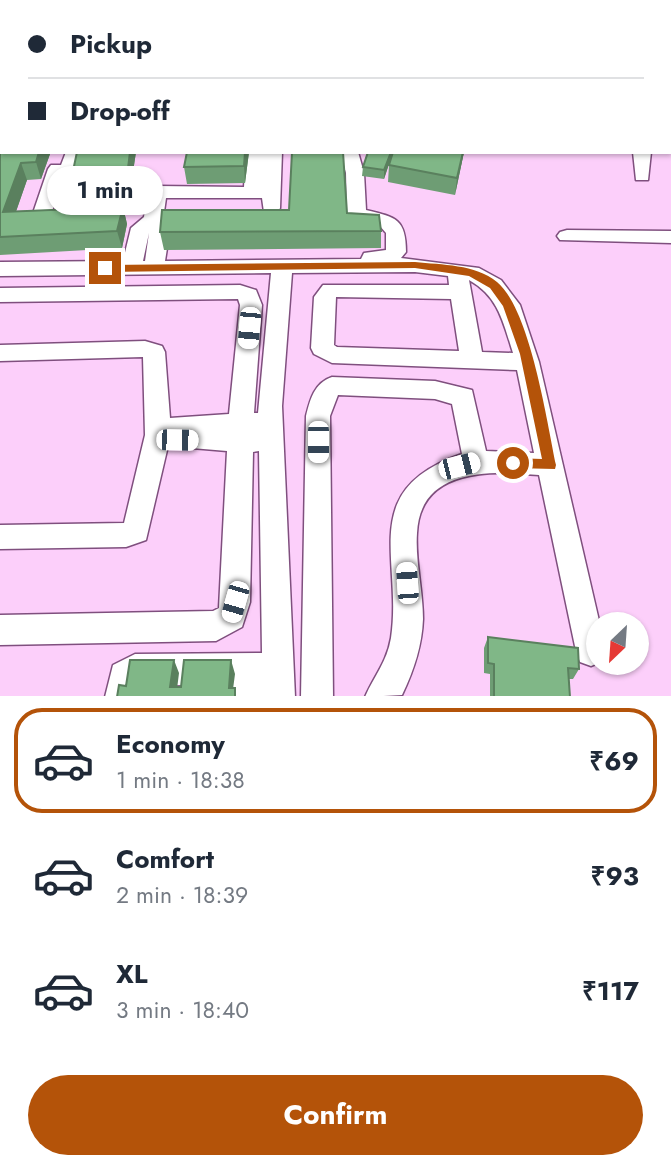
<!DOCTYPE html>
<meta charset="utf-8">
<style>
:root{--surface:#fff;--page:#f6f6f7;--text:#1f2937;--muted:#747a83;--line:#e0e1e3;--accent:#b45309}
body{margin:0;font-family:Jost,sans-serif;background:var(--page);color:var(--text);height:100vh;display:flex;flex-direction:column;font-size:26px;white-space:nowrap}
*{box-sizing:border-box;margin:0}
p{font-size:23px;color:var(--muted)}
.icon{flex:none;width:38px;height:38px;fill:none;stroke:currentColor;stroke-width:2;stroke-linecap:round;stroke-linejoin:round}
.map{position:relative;height:696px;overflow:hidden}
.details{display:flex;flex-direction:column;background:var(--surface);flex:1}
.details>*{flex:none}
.hud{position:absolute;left:0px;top:0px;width:672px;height:154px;box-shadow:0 2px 5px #0004;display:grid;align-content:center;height:154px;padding:0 28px;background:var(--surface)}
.needle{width:46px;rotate:205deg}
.controls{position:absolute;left:586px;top:612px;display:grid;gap:14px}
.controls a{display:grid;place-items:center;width:63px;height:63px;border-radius:50%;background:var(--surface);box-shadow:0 2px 5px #0004;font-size:35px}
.end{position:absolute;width:32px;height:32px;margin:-16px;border:9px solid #b45309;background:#fff;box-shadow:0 0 0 4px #fff}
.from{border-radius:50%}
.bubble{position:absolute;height:49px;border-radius:24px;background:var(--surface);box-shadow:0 2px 5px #0004;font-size:23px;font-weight:700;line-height:49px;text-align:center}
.car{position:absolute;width:21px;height:42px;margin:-21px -10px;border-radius:9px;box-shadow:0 0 5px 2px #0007;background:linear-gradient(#fff 24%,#345 0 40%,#fff 0 76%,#345 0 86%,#fff 0)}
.hud b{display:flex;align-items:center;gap:24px;height:66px;font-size:26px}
.hud b+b{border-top:2px solid var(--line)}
.hud i{width:18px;height:18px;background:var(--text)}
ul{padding:12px 0 0;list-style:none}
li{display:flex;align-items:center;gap:21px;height:105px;margin:0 14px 10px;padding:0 14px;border:4px solid transparent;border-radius:28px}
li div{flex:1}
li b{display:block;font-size:26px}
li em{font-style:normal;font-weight:700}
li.active{border-color:var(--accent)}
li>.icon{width:63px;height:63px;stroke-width:1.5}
.action{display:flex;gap:14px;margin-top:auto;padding:14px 28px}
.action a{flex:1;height:80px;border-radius:42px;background:var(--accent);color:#fff;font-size:28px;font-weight:700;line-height:80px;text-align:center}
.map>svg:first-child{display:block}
</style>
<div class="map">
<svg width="671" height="697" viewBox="0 0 671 697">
<rect width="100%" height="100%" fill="#fccffa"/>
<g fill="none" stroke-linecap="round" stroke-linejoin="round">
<defs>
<path id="lane" d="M584,0H592L593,1L586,2Z
M670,58H671V63H670Z"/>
<path id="street" d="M238,0H255L236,2Z
M421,0H435L436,2H422Z
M670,95H671V105H670Z
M0,130H2V140H0Z
M66,152H84L71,185L244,187L246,152H264L263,187L264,152H282L280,208L278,212H264L262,198H166L163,219L170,229L165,261L361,259L364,253L386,250V233L379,225L350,218L347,214L346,173L340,152H358L364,173L366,210C396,217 406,219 406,252L401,258L479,268L501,280L520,305L539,362L600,625L598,663L591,666L580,662L576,651L539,475C492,471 420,467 417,533C415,561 423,590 423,619C422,646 414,670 402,695L365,697C374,676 387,662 391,638C403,558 356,490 462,454L452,404L435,399L338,395L330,416L333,697H301L306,416C310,400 314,383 332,377L435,381L472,390L486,451L534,453L517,370L332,363L314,354L311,348L314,297L323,285H449L448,276L415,272L292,273L282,406L295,697H234L232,684L139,686L137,697H105L113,665L135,654L262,653L259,451L253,452L250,602L242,627L216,641L0,645V615L213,611L219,608L227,451L168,446L146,540L126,547L0,549V525L124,523L145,435L143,357L0,361V345L145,341L162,346L165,352L170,418L229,414L240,305L238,299L0,302V288L240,285L256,290L262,305L254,413H258L271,273L0,276V262L123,261L131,228L144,217L147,197L58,194L50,217H36L33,213L48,169L51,165H61ZM149,233L145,261H143ZM469,280C499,297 503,322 513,353L482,352ZM336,297L451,299L459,351L337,347L334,345Z
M633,152H651L648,180H636Z
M567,230L671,231V243L560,240L557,236L560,232Z"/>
</defs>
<!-- lane casing -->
<use href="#lane" stroke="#7f4f7e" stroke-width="4"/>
<!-- street casing -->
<use href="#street" stroke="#7f4f7e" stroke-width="3"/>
<!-- lane -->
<use href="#lane" fill="#fff" fill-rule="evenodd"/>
<!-- street -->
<use href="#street" fill="#fff" fill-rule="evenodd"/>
</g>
<!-- wall -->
<path fill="#6e9d74" d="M0,138L2,152H49L50,154L41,179L27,180L16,211L123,207L127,224L122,248L0,255Z
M136,152L131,185L78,188L73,171Z
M249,152L245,183L187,184L184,167Z
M393,152L384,179L362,176L363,167Z
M464,152L455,195L388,182L389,165Z
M347,213L381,231V248L164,250L160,232Z
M488,637L579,669L573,679H569L570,697H490V674L484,673V648Z"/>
<!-- shaded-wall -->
<path fill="#5a805e" d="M39,152H49L50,154L41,179L36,162Z
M130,152H136L131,185L128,168Z
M245,152H249L245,183L244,166Z
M391,152H393L384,179V170Z
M463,152H464L455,195L457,178Z
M21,163L27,180L10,229L3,212Z
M123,207L127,224L122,248L117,231Z
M174,660L179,673L176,697L170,687Z
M231,660L235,674L232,697L229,688Z"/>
<!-- building -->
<path fill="#80b787" stroke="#5a805e" stroke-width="2" d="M527,0H563L564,2H527Z
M0,138H2V152H39L36,162L21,163L3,212L123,207L117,231L0,237Z
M77,152H130L128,168L73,171Z
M187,152H245L244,166L184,167Z
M292,152H343L347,213L379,215L381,231L160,232L162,210H289Z
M368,152H391L384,170L363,167Z
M393,152H463L457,178L389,165Z
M488,637L578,648L579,669L568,668L570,697H494V664L488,663Z
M130,660H174L170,687H181L184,660H231L229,688H235V697H117L119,685L126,686Z"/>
<!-- route -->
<path fill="#b45309" d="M415,262C442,265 475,264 497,282C530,309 547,422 556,465L555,469L513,468L506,463L513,458L542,459L520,354L503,306L490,288L469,276L415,268L105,272L100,268L105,265Z"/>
</svg>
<div class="controls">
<a><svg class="needle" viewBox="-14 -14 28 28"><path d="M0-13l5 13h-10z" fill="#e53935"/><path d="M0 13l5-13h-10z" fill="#747a83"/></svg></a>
</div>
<i class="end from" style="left:513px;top:463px"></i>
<i class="end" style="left:105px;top:268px"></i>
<div class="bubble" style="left:47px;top:166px;width:116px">1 min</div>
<i class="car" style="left:249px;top:328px;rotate:185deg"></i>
<i class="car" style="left:177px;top:440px;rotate:91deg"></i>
<i class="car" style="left:318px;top:442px;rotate:180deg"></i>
<i class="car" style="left:459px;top:466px;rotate:76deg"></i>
<i class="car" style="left:407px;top:583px;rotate:356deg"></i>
<i class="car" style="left:235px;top:602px;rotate:196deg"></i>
<div class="hud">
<b><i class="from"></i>Pickup</b>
<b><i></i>Drop-off</b>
</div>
</div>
<section class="details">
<ul>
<li class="active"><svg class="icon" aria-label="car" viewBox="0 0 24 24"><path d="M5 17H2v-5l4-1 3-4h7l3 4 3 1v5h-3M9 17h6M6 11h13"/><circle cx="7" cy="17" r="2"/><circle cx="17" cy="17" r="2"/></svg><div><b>Economy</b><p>1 min · 18:38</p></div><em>₹69</em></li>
<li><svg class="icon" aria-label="car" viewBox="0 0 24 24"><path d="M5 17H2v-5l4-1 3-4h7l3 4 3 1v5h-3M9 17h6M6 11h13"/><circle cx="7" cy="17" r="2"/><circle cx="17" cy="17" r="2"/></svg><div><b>Comfort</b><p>2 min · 18:39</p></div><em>₹93</em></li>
<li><svg class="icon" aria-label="car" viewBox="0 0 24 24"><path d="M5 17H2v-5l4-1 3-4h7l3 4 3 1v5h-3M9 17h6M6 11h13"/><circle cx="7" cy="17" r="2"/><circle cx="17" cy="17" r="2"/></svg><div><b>XL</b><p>3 min · 18:40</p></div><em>₹117</em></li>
</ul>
<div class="action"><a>Confirm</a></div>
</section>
